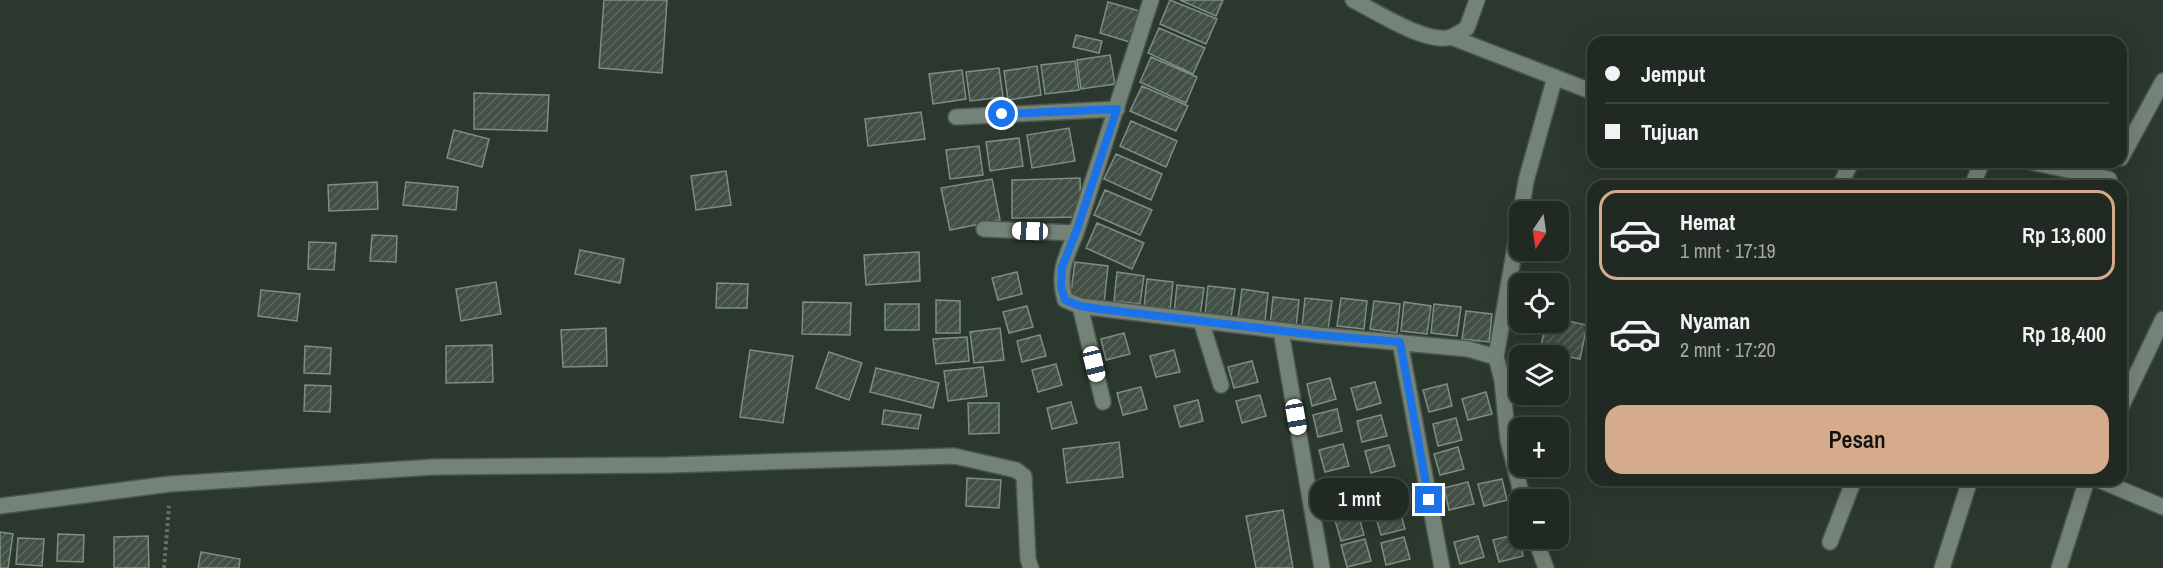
<!DOCTYPE html>
<html lang="id">
<meta charset="utf-8">
<style>
:root{--surface:#202a22;--page:#2d362f;--text:#f1f3f6;--muted:#a2a7a5;--line:#3d4640;--accent:#d6ab8b}
body{margin:0;font-family:"Archivo Narrow",sans-serif;background:var(--page);color:var(--text);height:100vh;display:flex;flex-direction:column;font-size:22px;white-space:nowrap}
*{box-sizing:border-box;margin:0}
p{font-size:20px;color:var(--muted)}
.icon{flex:none;width:33px;height:33px;fill:none;stroke:currentColor;stroke-width:2;stroke-linecap:round;stroke-linejoin:round}
.map{position:relative;flex:1;overflow:hidden}
.drawer{position:absolute;left:1587px;top:180px;width:540px;height:306px;display:flex;flex-direction:column;background:var(--surface);border-radius:18px;box-shadow:0 6px 24px #0002,0 0 0 2px var(--line)}
.drawer>*{flex:none}
.top-card{position:absolute;left:1587px;top:36px;width:540px;height:132px;border-radius:18px;box-shadow:0 6px 24px #0002,0 0 0 2px var(--line);display:grid;align-content:center;height:132px;padding:0 18px;background:var(--surface)}
.needle{width:39px;rotate:193deg}
.tools{position:absolute;left:1509px;top:201px;display:grid;gap:12px}
.tools a{display:grid;place-items:center;width:60px;height:60px;border-radius:12px;background:var(--surface);box-shadow:0 6px 24px #0002,0 0 0 2px var(--line);font-size:30px}
.end{position:absolute;width:27px;height:27px;margin:-14px;border:8px solid #1a73e8;background:#fff;box-shadow:0 0 0 3px #fff}
.from{border-radius:50%}
.bubble{position:absolute;height:42px;border-radius:18px;background:var(--surface);box-shadow:0 6px 24px #0002,0 0 0 2px var(--line);font-size:20px;font-weight:600;line-height:42px;text-align:center}
.car{position:absolute;width:18px;height:36px;margin:-18px -9px;border-radius:8px;box-shadow:0 0 4px 2px #0007;background:linear-gradient(#fff 24%,#345 0 40%,#fff 0 76%,#345 0 86%,#fff 0)}
.top-card b{display:flex;align-items:center;gap:21px;height:57px;font-size:22px}
.top-card b+b{border-top:2px solid var(--line)}
.top-card i{width:15px;height:15px;background:var(--text)}
ul{padding:10px 0 0;list-style:none}
li{display:flex;align-items:center;gap:18px;height:90px;margin:0 12px 9px;padding:0 6px;border:3px solid transparent;border-radius:18px}
li div{flex:1}
li b{display:block;font-size:22px}
li em{font-style:normal;font-weight:600}
li.on{border-color:var(--accent)}
li>.icon{width:54px;height:54px;stroke-width:1.5}
.button{display:flex;gap:12px;margin-top:auto;padding:12px 18px}
.button a{flex:1;height:69px;border-radius:18px;background:var(--accent);color:#111;font-size:24px;font-weight:600;line-height:69px;text-align:center}
.map>svg:first-child{display:block}
</style>
<div class="map">
<svg width="2163" height="568" viewBox="0 0 2163 568">
<defs>
<pattern id="building-hatch" width="6" height="6" patternUnits="userSpaceOnUse" patternTransform="scale(1.5)"><rect width="6" height="6" fill="#414f45"/><path d="M-1 1l2-2M0 6l6-6M5 7l2-2" fill="none" stroke="#5b685f"/></pattern>
</defs>
<rect width="100%" height="100%" fill="#2b382e"/>
<!-- building -->
<path fill="url(#building-hatch)" stroke="#7e8e82" stroke-width="1.5" d="M604,0H667L662,73L599,68Z
M1170,0L1217,19L1206,44L1160,24Z
M1180,0H1223L1216,16Z
M1108,2L1143,12L1133,43L1100,33Z
M1159,28L1205,48L1193,74L1148,53Z
M1076,35L1102,41L1099,53L1073,47Z
M1110,55L1115,84L1081,89L1077,60Z
M1151,57L1197,77L1186,103L1140,82Z
M1075,61L1079,90L1045,94L1041,65Z
M1037,66L1041,95L1008,100L1004,71Z
M999,68L1003,97L970,101L966,72Z
M962,70L966,99L933,104L929,74Z
M1142,86L1188,106L1176,131L1130,111Z
M474,93L549,95L547,131L474,129Z
M921,112L925,139L868,146L865,119Z
M1131,121L1177,141L1166,167L1120,146Z
M1069,128L1075,161L1032,168L1027,135Z
M454,130L489,139L482,167L447,158Z
M1019,138L1023,166L990,171L986,142Z
M979,146L983,175L950,179L946,150Z
M1116,154L1162,174L1151,200L1104,179Z
M726,171L731,205L696,210L691,176Z
M1080,178L1081,217L1012,218V180Z
M992,179L1000,220L950,230L941,188Z
M377,182L378,209L329,211L328,185Z
M406,182L458,187L456,210L403,205Z
M1105,190L1152,210L1140,235L1094,215Z
M1097,223L1144,243L1132,269L1086,248Z
M372,235L397,236L396,262L370,261Z
M309,242L336,243L334,270L308,269Z
M580,250L624,259L620,283L575,274Z
M919,252L920,281L866,285L864,255Z
M1075,262L1108,266L1104,304L1070,299Z
M1017,272L1022,294L998,300L992,278Z
M1117,272L1144,276L1140,304L1114,301Z
M1147,279L1173,282L1170,311L1144,307Z
M496,282L501,314L461,321L456,289Z
M717,283L748,284L747,308H716Z
M1177,285L1204,288L1200,316L1174,313Z
M1208,286L1235,289L1231,318L1205,315Z
M1242,289L1268,293L1265,321L1238,318Z
M261,290L300,294L297,321L258,316Z
M1273,297L1299,300L1296,328L1270,325Z
M1305,298L1332,301L1328,330L1302,327Z
M1341,298L1367,301L1364,329L1337,326Z
M936,300L960,301V333H936Z
M1374,301L1400,304L1397,333L1370,329Z
M803,302L851,303L850,335L802,334Z
M1404,302L1431,306L1427,334L1401,331Z
M885,304H919V330H885Z
M1434,304L1461,307L1457,336L1431,333Z
M1027,306L1033,327L1009,333L1003,312Z
M1466,311L1492,314L1489,342L1462,339Z
M1558,319L1587,325L1580,359L1540,351L1546,322H1558Z
M606,328L607,366L563,367L561,330Z
M1000,328L1004,360L974,363L970,332Z
M1124,333L1130,354L1106,360L1101,339Z
M1040,335L1046,356L1022,362L1017,341Z
M967,337L969,361L936,364L933,339Z
M492,345L493,382L446,383V346Z
M305,346L331,348L330,374L304,373Z
M750,350L793,356L783,423L740,417Z
M1174,350L1180,372L1156,377L1150,356Z
M829,352L862,363L849,400L816,388Z
M1252,361L1258,382L1234,388L1228,367Z
M1056,364L1062,385L1038,392L1032,370Z
M983,367L987,396L948,401L944,371Z
M876,368L939,383L933,408L870,392Z
M1330,378L1336,399L1312,406L1307,384Z
M1375,382L1381,403L1357,410L1351,388Z
M1447,384L1452,406L1429,412L1423,390Z
M305,385L331,386L330,412L304,411Z
M1141,387L1147,409L1123,415L1117,393Z
M1486,392L1492,414L1468,420L1462,399Z
M1260,395L1266,416L1242,423L1236,401Z
M1198,400L1203,421L1180,427L1174,406Z
M1071,402L1077,423L1052,429L1047,408Z
M968,403H999V433L969,434Z
M1337,409L1342,431L1318,437L1313,415Z
M884,410L921,415L918,429L882,424Z
M1381,415L1387,436L1362,442L1357,421Z
M1456,418L1462,440L1438,446L1433,424Z
M1119,442L1123,477L1067,483L1063,449Z
M1343,444L1349,466L1325,472L1319,450Z
M1389,445L1395,466L1371,473L1365,451Z
M1458,447L1464,469L1440,475L1434,454Z
M967,478L1001,480L999,508L966,506Z
M1393,479L1398,501L1374,507L1368,485Z
M1502,479L1507,500L1484,506L1478,484Z
M1351,480L1356,502L1332,508L1327,486Z
M1468,482L1474,504L1449,510L1444,488Z
M1399,507L1405,529L1381,535L1375,514Z
M1283,510L1293,568H1256L1246,516Z
M1358,513L1364,535L1341,541L1335,520Z
M0,532L13,534L8,568H0Z
M58,534L84,535L83,562L57,561Z
M1518,534L1523,556L1499,562L1493,540Z
M148,536L149,568H114V537Z
M1478,536L1484,557L1460,564L1454,542Z
M1404,537L1410,559L1386,565L1381,543Z
M18,538L44,539L42,566L16,564Z
M1365,539L1371,561L1347,567L1341,545Z
M201,552L240,559L239,568H198Z"/>
<g fill="none" stroke-linecap="round" stroke-linejoin="round">
<defs>
<path id="minor" d="M1151,0L1076,233C1066,257 1057,272 1065,300L1080,306L1318,335L1468,349L1496,357L1502,380L1508,440L1523,500
M1353,0C1375,11 1427,45 1451,37C1456,35 1462,31 1467,28L1477,0
M1451,37L1593,92
M956,117L1117,109
M2121,158L2163,81
M2031,162L2109,179
M1840,186L1851,162
M1972,186L1982,162
M1521,212L1526,181L1555,77
M984,229L1076,233
M1080,306L1103,402
M1201,321L1221,385
M1281,331L1322,568
M1400,342L1442,568
M1496,357L1520,218
M2121,407L2163,319
M2099,480L2163,507
M0,506L170,484L434,467L670,465L954,456L1016,470L1024,476L1028,559L1031,568
M1535,538L1546,568
M1830,542L1854,480
M1942,568L1970,480
M2059,568L2087,480"/>
</defs>
<!-- minor casing -->
<use href="#minor" stroke="#4b564e" stroke-width="18"/>
<!-- path -->
<path stroke="#657068" stroke-width="4" stroke-dasharray="3 3" stroke-linecap="butt" d="M164,568L169,506"/>
<!-- minor -->
<use href="#minor" stroke="#748378" stroke-width="15"/>
</g>
<g fill="none" stroke-linecap="round" stroke-linejoin="round">
<!-- route -->
<path stroke="#1a73e8" stroke-width="8" d="M1002,114L1117,109L1076,232L1062,267L1061,287L1065,300L1080,306L1100,309L1317,335L1400,342L1429,500"/>
</g>
</svg>
<div class="tools">
<a><svg class="needle" viewBox="-14 -14 28 28"><path d="M0-13l5 13h-10z" fill="#e53935"/><path d="M0 13l5-13h-10z" fill="#a2a7a5"/></svg></a>
<a><svg class="icon" aria-label="locate" viewBox="0 0 24 24"><circle cx="12" cy="12" r="6"/><path d="M12 2v4M12 18v4M2 12h4M18 12h4"/></svg></a>
<a><svg class="icon" aria-label="layers" viewBox="0 0 24 24"><path d="M12 4l9 5-9 5-9-5zM3 14l9 5 9-5"/></svg></a>
<a>+</a>
<a>−</a>
</div>
<i class="end from" style="left:1002px;top:114px"></i>
<i class="end" style="left:1429px;top:500px"></i>
<div class="bubble" style="left:1310px;top:478px;width:99px">1 mnt</div>
<i class="car" style="left:1030px;top:231px;rotate:272deg"></i>
<i class="car" style="left:1094px;top:364px;rotate:166deg"></i>
<i class="car" style="left:1296px;top:417px;rotate:170deg"></i>
<div class="top-card">
<b><i class="from"></i>Jemput</b>
<b><i></i>Tujuan</b>
</div>
<section class="drawer">
<ul>
<li class="on"><svg class="icon" aria-label="car" viewBox="0 0 24 24"><path d="M5 17H2v-5l4-1 3-4h7l3 4 3 1v5h-3M9 17h6M6 11h13"/><circle cx="7" cy="17" r="2"/><circle cx="17" cy="17" r="2"/></svg><div><b>Hemat</b><p>1 mnt · 17:19</p></div><em>Rp 13,600</em></li>
<li><svg class="icon" aria-label="car" viewBox="0 0 24 24"><path d="M5 17H2v-5l4-1 3-4h7l3 4 3 1v5h-3M9 17h6M6 11h13"/><circle cx="7" cy="17" r="2"/><circle cx="17" cy="17" r="2"/></svg><div><b>Nyaman</b><p>2 mnt · 17:20</p></div><em>Rp 18,400</em></li>
</ul>
<div class="button"><a>Pesan</a></div>
</section>
</div>
